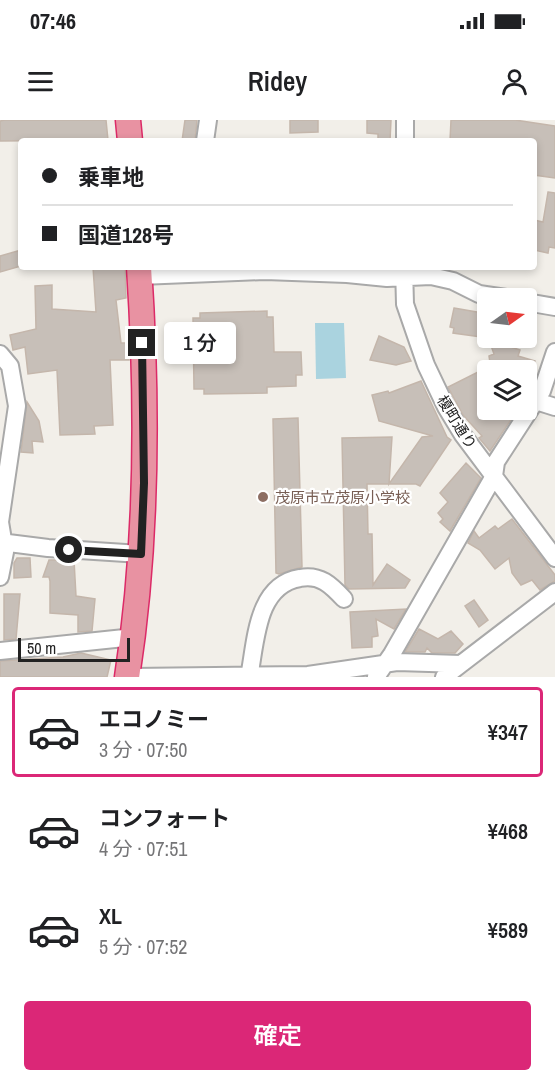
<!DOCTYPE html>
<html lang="ja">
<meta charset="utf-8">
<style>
:root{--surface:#fff;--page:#f6f6f6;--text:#202124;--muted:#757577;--line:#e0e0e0;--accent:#db2777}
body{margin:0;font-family:"Archivo Narrow","Noto Sans JP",sans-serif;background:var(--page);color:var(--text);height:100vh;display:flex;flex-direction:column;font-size:22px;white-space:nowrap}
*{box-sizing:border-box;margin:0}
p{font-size:20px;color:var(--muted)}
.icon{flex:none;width:33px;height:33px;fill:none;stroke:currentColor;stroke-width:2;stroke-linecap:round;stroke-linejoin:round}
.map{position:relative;height:557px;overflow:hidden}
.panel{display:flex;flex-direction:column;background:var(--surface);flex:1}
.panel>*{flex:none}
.hud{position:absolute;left:18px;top:18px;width:519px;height:132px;border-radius:6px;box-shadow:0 3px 9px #0003;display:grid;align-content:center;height:132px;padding:0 24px;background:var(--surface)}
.needle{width:39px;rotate:76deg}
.buttons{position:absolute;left:477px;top:168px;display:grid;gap:12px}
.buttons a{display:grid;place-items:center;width:60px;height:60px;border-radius:6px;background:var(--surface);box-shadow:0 3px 9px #0003;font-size:30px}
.scale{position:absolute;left:18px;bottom:15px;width:112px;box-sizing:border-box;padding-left:6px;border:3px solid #222;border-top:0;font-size:16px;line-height:21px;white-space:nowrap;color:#222;-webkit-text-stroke:4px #fff;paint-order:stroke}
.end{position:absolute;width:27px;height:27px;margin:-14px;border:8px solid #222;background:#fff;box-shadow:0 0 0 3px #fff}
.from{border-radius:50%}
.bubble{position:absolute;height:42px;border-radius:6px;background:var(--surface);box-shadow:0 3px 9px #0003;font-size:20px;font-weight:600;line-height:42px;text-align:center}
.hud b{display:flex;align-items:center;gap:21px;height:57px;font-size:22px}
.hud b+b{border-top:2px solid var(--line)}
.hud i{width:15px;height:15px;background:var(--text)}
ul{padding:10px 0 0;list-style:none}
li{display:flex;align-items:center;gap:18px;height:90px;margin:0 12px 9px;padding:0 12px;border:3px solid transparent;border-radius:6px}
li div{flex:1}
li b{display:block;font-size:22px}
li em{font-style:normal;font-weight:600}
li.active{border-color:var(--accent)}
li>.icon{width:54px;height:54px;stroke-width:1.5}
.button{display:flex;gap:12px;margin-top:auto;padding:12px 24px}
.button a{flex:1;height:69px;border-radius:6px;background:var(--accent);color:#fff;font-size:24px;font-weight:600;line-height:69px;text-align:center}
.status{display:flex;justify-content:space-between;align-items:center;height:42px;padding:0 30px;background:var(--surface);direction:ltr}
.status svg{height:16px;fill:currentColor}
header{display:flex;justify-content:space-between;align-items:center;height:78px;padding:0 24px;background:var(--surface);font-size:27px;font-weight:600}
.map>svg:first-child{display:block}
</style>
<div class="status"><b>07:46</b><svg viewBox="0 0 49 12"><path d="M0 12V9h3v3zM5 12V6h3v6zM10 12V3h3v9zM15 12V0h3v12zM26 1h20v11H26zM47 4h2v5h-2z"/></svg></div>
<header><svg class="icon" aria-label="menu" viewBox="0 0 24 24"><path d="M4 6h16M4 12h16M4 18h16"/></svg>Ridey<svg class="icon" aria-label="person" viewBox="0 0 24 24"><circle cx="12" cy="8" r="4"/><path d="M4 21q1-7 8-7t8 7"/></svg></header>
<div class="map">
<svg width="555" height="557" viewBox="0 0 555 557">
<rect width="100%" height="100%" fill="#f2efe9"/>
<!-- water -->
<path fill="#aad3df" d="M315,203H344L346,258L316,259Z"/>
<!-- building -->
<path fill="#c7bfb8" stroke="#c4b6ab" stroke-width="1.5" d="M5,0H106L108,20L0,21V1Z
M185,0H197L195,21H182Z
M290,0H318V12L290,13Z
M367,0H391L390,21L378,20V14L367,13Z
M451,0H515L555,6V58L534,55V21H450Z
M548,72L555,73V128L549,127L548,133L534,130V100L543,102Z
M21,130V146L0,152V136Z
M93,147H125L126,178L116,180L121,223H129V240H110L113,305L94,306L95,314L60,315L57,250L28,254L25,227L13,230L10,215L36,209L35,166L52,165V189L96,192Z
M454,188L488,194V218L453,213L454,208L450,207Z
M267,191V197H273L274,232H301L302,255H296V266L267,267V273L204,274V269H194L193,198H200V193Z
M379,216L404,227L411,241L396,245L370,240Z
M489,220L520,230L518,236L535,241L532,250H491L489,236L494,234Z
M488,247V290H505L512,298L490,331L479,318L482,316L463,295L448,267Z
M421,261L447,317L451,320L420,366L416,364H367L368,414H372L373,465L387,444L410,460L405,468L349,469L345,465L342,318L392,317L389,364L422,317L433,316L379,301L372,275L388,271L389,273Z
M27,282L39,301L43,322L32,321L33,333L21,332Z
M298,298L302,447L279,454L276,453L273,299Z
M466,343L481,358L450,411L440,402L443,399L438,393L448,382L440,373Z
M512,399L555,455V461L540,470L532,460L521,465L512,453L509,438L495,449L480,430L468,423L474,411L479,418L495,406L498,409Z
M17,438H30L31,457L14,458V443Z
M49,440H74L76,476L95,479L92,511L78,512V495L50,493V461L49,457H43Z
M4,474H20L16,519L4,520Z
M474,480L488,500L479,507L465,486Z
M406,489L394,509L376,499L378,516L372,517V527L352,528L350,492Z
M419,509L438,519L451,511L463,524L455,533H432L427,528L425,532H405Z
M81,533L111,540L107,557H0V541L63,537Z"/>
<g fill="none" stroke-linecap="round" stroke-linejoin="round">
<defs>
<path id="minor" d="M205,21L208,0
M405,21V0
M404,147L405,184L426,245L446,287L463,315L555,438
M140,156L265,151L347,154L387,158L431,156L453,161L479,174L506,178
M526,182L555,187
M0,234L10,246L17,286L0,402L5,432L0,457
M536,281L555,287
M0,422L48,428L141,434
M0,531L134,517
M132,557L308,555L397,542L461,544
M249,557C256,522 256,465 300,458C320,454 331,465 344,479
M376,557L392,534L494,356L496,342L542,271L555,232
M444,557L555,472"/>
<path id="highway" d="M128,0L130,21
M127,557C148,422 148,283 139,147"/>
</defs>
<!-- minor casing -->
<use href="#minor" stroke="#a9a9a9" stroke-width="20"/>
<!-- highway casing -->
<use href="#highway" stroke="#dc2a67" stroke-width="27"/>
<!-- minor -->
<use href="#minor" stroke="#fff" stroke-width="16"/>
<!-- highway -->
<use href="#highway" stroke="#e892a2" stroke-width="24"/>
</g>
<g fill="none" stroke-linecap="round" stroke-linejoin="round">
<!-- route -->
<path stroke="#222" stroke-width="8" d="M69,430L141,434L144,363L142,223"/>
</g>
<!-- markers -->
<circle fill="#8d6e63" stroke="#fff" stroke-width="2" cx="263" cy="377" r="6"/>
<g text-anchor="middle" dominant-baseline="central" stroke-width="4.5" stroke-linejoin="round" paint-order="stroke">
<!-- street labels -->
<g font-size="15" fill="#222" stroke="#fff">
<text transform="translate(457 302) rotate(58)">榎町通り</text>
</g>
<!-- education labels -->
<g font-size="15" fill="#785e54" stroke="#fff" text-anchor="start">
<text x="275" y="377">茂原市立茂原小学校</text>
</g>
</g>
</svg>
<div class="buttons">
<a><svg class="needle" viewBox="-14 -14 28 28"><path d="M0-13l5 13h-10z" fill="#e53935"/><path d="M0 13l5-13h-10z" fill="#757577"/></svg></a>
<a><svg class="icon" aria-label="layers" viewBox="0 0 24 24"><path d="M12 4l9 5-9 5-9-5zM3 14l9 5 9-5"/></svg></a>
</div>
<div class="scale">50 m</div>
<i class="end from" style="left:69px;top:430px"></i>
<i class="end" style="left:142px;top:223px"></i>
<div class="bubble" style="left:164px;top:202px;width:72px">1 分</div>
<div class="hud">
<b><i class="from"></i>乗車地</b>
<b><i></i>国道128号</b>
</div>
</div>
<section class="panel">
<ul>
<li class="active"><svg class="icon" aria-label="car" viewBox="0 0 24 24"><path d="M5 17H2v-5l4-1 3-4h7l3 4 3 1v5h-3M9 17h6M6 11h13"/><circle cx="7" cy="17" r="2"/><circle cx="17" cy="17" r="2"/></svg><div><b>エコノミー</b><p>3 分 · 07:50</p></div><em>¥347</em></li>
<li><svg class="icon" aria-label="car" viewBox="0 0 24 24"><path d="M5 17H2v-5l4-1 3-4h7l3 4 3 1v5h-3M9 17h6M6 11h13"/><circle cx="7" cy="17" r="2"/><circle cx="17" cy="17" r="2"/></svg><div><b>コンフォート</b><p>4 分 · 07:51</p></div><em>¥468</em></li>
<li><svg class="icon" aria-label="car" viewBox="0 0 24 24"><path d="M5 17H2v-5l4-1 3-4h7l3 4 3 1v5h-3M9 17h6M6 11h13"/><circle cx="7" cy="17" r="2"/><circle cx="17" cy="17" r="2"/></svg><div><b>XL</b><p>5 分 · 07:52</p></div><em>¥589</em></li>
</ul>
<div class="button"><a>確定</a></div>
</section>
